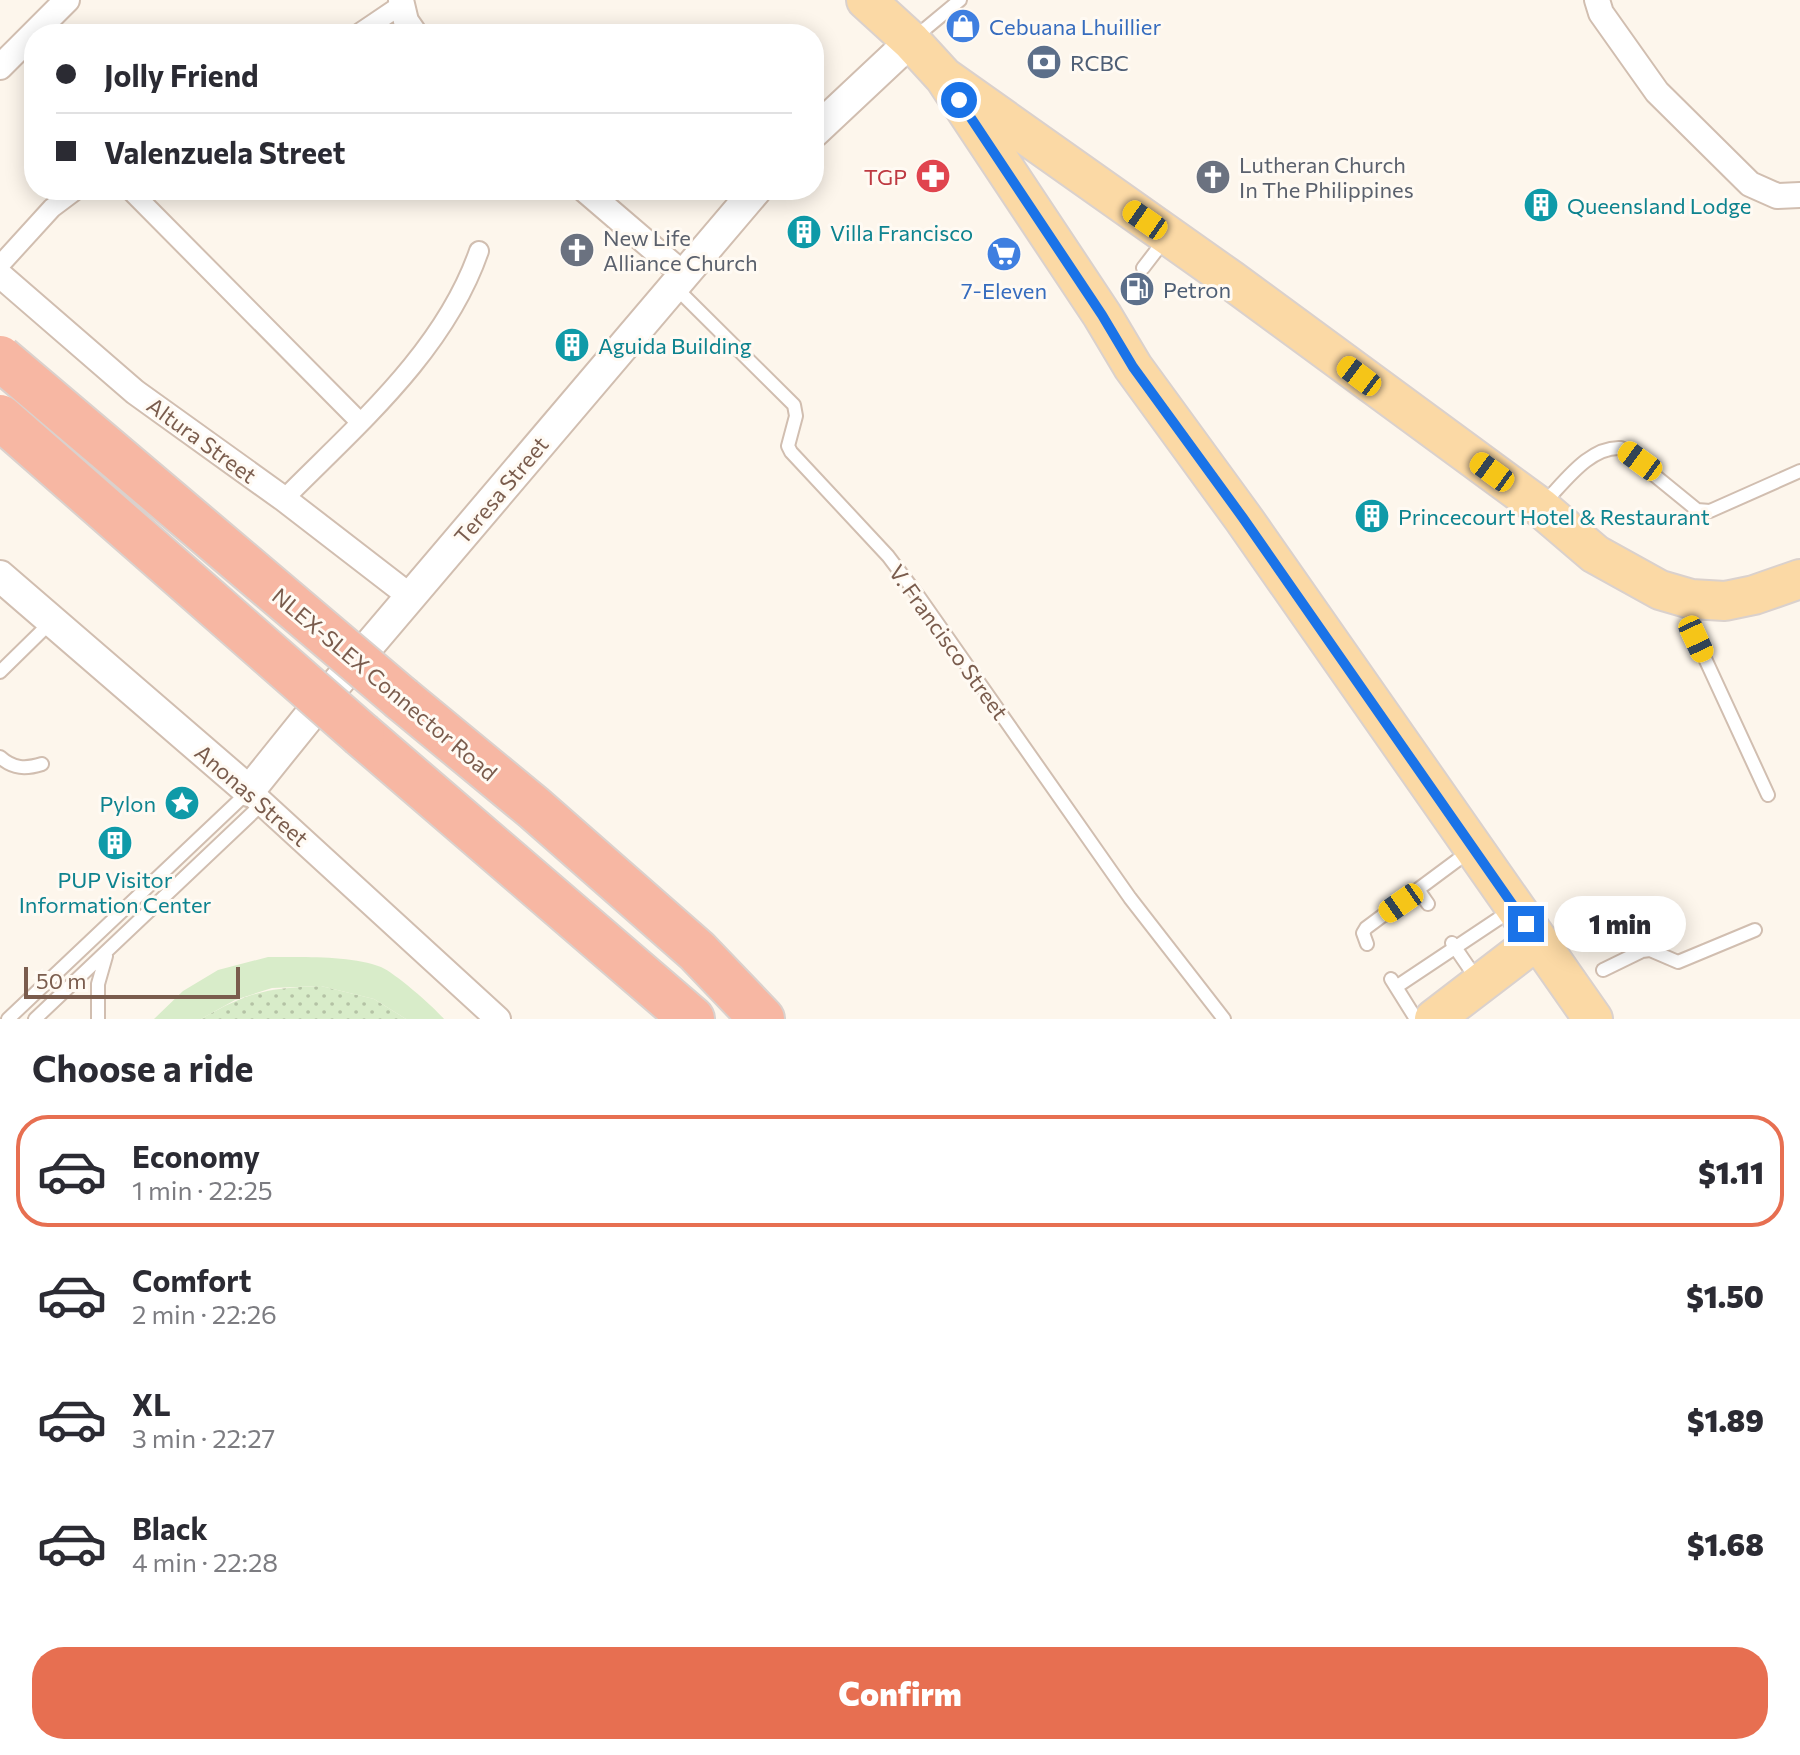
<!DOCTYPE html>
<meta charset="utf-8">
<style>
:root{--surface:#fff;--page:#f7f7f7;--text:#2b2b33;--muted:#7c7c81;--line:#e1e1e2;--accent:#e76f51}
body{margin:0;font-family:Commissioner,sans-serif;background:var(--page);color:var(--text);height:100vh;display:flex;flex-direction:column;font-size:30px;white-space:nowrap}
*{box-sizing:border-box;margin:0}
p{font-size:26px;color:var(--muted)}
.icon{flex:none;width:44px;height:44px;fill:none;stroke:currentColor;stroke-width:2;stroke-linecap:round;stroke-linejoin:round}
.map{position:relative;height:1019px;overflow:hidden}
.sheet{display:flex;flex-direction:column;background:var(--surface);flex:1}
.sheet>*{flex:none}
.hud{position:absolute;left:24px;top:24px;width:800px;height:176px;border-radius:32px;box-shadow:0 4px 20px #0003;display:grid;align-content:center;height:176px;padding:0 32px;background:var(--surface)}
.scale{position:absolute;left:24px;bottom:20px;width:216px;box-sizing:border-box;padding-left:8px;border:4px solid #7a5c4d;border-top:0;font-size:22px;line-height:28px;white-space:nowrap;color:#7a5c4d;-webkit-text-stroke:6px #fffaf3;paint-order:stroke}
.end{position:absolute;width:36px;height:36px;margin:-18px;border:10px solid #1a73e8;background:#fff;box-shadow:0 0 0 4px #fff}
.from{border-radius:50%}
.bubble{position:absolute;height:56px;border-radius:28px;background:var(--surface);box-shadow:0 4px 20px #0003;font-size:26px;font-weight:800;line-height:56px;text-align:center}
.car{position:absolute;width:24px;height:48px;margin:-24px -12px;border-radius:10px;box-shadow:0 0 6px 2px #0007;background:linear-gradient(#f5c518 24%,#345 0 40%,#f5c518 0 76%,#345 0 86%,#f5c518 0)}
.hud b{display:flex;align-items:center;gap:28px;height:76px;font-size:30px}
.hud b+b{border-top:2px solid var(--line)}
.hud i{width:20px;height:20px;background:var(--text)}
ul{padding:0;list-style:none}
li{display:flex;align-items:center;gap:24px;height:112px;margin:0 16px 12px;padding:0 16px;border:4px solid transparent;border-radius:32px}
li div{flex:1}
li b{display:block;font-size:30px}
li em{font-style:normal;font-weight:800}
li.current{border-color:var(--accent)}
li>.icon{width:72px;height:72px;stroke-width:1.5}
h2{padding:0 32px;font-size:36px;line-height:96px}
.action{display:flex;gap:16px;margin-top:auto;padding:16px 32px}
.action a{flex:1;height:92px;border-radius:32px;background:var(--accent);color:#fff;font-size:32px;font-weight:800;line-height:92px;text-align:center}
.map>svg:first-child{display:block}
</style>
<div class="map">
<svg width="1800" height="1019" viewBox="0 0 1800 1019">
<defs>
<pattern id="grass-dots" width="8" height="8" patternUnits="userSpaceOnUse" patternTransform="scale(2)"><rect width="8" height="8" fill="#d8ecc9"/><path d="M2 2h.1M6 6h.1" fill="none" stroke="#b4c2a5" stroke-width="1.8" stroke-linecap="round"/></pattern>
</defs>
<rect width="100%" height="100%" fill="#fdf6ec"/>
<!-- grass -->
<path fill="url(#grass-dots)" d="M321,986L374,999L406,1019H201C248,992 267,988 321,986Z"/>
<!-- park -->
<path fill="#d8ecc9" d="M268,957C300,957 351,955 381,967C395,973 434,1007 444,1019H406L374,999L321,986L272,988L235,1000L201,1019H154L183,991L218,970Z"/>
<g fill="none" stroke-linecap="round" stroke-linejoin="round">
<defs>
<path id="service" d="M913,39L960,0
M1143,268L1166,238
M674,286L794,405L796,416L788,446L791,452L888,556L919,597L1130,898L1224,1019
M1543,504C1564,483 1589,446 1621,448L1697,510L1710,511L1800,471
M1691,602L1696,639L1768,795
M0,672L52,621
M0,757C13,769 26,769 42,764
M1419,891L1428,904
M1452,943L1478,981
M1367,944L1363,933L1366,928L1471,850
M1603,970L1642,951L1650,950L1678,962L1755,930
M1391,979L1416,1019
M1396,987L1513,909
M8,1019L249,791
M35,1019L263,803
M98,1019V984L106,956"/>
<path id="pedestrian" d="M358,34L401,5
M130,190L360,422
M0,265L52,208L76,190
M284,499C357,425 444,352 479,251"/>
<path id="minor" d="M401,0L406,21L415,34
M1597,0L1601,13L1657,92L1750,184L1777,196L1800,195
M0,67L67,0
M585,190L683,274
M0,275L135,392L284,499L411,597
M249,791L498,1019"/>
<path id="tertiary" d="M814,132L911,41
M0,576L249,791L315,709L756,190"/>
<path id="primary" d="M866,0L911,41L944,77L1231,280L1540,507L1595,554L1660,590L1691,599L1725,601L1754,595L1800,579
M944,77L1102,315L1133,367L1243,518L1593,1019
M1434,1019L1537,940"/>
<path id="motorway" d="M402,699L533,807L697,951L762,1019
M362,735L692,1019"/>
</defs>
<!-- service casing -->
<use href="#service" stroke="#d1beb0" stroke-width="16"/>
<!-- pedestrian casing -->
<use href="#pedestrian" stroke="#d1beb0" stroke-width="22"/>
<!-- minor casing -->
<use href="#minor" stroke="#d1beb0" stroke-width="28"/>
<!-- tertiary casing -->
<use href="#tertiary" stroke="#d1beb0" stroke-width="34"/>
<!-- primary casing -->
<use href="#primary" stroke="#dad1cd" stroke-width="42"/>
<!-- motorway casing -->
<use href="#motorway" stroke="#dad1cd" stroke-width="48"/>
<!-- service -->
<use href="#service" stroke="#fff" stroke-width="12"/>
<!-- pedestrian -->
<use href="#pedestrian" stroke="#fff" stroke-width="18"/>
<!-- minor -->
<use href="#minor" stroke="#fff" stroke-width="24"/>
<!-- tertiary -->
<use href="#tertiary" stroke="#fff" stroke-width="30"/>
<!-- primary -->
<use href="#primary" stroke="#fbd9a5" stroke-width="38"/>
<!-- motorway -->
<use href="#motorway" stroke="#f7b7a3" stroke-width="44"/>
<defs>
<path id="motorway-bridge" d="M0,358L402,699
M0,417L362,735"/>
</defs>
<!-- motorway-bridge casing -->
<use href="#motorway-bridge" stroke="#dad1cd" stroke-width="48" stroke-linecap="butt"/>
<!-- motorway-bridge -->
<use href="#motorway-bridge" stroke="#f7b7a3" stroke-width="44"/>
</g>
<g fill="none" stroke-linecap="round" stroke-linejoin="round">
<!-- route -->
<path stroke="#1a73e8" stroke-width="10" d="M959,100L1102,315L1133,367L1243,518L1526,924"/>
</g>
<!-- icons -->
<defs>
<symbol id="shop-disc" viewBox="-11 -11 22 22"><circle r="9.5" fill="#3f7fe0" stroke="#fffaf3"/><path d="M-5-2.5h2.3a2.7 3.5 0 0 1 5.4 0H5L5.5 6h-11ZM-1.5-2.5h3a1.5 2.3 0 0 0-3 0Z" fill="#fff"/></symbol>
<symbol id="bank-disc" viewBox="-11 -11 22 22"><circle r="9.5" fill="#5c6f8a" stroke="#fffaf3"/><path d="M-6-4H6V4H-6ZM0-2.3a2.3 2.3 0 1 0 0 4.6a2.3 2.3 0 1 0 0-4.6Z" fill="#fff"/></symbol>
<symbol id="pharmacy-disc" viewBox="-11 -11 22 22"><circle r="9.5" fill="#e0444e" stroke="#fffaf3"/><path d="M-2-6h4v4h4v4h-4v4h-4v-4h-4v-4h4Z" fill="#fff"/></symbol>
<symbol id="church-disc" viewBox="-11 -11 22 22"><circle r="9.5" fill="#6b7280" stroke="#fffaf3"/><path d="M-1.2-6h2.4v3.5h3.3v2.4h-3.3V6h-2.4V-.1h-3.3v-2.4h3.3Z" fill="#fff"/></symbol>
<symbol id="building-disc" viewBox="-11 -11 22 22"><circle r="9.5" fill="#0f9aa8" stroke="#fffaf3"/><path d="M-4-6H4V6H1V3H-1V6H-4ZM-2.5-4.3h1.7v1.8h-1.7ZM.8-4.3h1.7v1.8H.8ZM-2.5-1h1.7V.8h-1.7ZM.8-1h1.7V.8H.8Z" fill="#fff"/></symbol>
<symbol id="supermarket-disc" viewBox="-11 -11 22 22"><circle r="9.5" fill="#3f7fe0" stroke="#fffaf3"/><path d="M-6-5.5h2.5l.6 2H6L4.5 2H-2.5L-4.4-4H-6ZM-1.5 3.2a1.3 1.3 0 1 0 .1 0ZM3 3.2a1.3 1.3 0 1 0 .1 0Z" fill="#fff"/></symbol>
<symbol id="fuel-disc" viewBox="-11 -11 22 22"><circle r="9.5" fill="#5c6f8a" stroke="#fffaf3"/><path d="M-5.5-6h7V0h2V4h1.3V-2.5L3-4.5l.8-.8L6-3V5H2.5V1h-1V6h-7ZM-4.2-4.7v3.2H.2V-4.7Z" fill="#fff"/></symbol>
<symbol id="sight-disc" viewBox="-11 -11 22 22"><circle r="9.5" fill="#0f9aa8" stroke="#fffaf3"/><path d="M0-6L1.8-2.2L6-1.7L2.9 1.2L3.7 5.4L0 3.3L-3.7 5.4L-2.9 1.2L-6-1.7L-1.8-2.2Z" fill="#fff"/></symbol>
</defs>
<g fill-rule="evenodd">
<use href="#shop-disc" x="943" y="6" width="40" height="40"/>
<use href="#bank-disc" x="1024" y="42" width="40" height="40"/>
<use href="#pharmacy-disc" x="913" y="156" width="40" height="40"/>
<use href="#church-disc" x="1193" y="157" width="40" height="40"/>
<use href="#building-disc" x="1521" y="185" width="40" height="40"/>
<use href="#building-disc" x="784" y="212" width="40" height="40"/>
<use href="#church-disc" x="557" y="230" width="40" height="40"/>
<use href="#supermarket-disc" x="984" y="234" width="40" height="40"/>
<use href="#fuel-disc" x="1117" y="269" width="40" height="40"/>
<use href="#building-disc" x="552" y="325" width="40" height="40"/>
<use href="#building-disc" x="1352" y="496" width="40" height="40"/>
<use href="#sight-disc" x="162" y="783" width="40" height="40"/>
<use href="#building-disc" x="95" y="823" width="40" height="40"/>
</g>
<g text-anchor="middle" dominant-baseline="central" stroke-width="6" stroke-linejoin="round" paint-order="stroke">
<!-- shop labels -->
<g font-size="22" fill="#366cbe" stroke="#fffaf3" text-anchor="start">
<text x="989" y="26">Cebuana Lhuillier</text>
<text x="1004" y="290" text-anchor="middle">7-Eleven</text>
</g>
<!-- service labels -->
<g font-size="22" fill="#4e5e75" stroke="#fffaf3" text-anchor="start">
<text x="1070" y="62">RCBC</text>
<text x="1163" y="289">Petron</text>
</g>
<!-- worship labels -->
<g font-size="22" fill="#5b616d" stroke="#fffaf3" text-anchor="start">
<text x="1239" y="164">Lutheran Church<tspan x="1239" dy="25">In The Philippines</tspan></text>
<text x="603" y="237">New Life<tspan x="603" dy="25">Alliance Church</tspan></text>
</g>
<!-- health labels -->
<g font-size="22" fill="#be3a42" stroke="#fffaf3" text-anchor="end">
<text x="907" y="176">TGP</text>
</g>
<!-- culture labels -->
<g font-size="22" fill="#0d838f" stroke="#fffaf3" text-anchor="start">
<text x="1567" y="205">Queensland Lodge</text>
<text x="830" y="232">Villa Francisco</text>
<text x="598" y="345">Aguida Building</text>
<text x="1398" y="516">Princecourt Hotel &amp; Restaurant</text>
<text x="156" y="803" text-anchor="end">Pylon</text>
<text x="115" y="879" text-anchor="middle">PUP Visitor<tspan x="115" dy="25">Information Center</tspan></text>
</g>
<!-- street labels -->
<g font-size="22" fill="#7a5c4d" stroke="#fffaf3">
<text transform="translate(202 440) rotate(36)">Altura Street</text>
<text transform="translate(501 490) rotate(-50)">Teresa Street</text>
<text transform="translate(949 642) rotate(54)">V. Francisco Street</text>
<text transform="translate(385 684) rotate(40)">NLEX-SLEX Connector Road</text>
<text transform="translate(252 795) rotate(41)">Anonas Street</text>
</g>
</g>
</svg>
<div class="scale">50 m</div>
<i class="end from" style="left:959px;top:100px"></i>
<i class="end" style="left:1526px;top:924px"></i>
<div class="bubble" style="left:1554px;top:896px;width:132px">1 min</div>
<i class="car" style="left:1145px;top:220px;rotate:305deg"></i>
<i class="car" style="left:1359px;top:376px;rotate:307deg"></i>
<i class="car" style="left:1640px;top:461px;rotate:306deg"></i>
<i class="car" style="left:1492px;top:472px;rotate:306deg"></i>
<i class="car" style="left:1696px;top:639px;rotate:155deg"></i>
<i class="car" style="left:1401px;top:903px;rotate:235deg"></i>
<div class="hud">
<b><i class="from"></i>Jolly Friend</b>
<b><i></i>Valenzuela Street</b>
</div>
</div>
<section class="sheet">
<h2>Choose a ride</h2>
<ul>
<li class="current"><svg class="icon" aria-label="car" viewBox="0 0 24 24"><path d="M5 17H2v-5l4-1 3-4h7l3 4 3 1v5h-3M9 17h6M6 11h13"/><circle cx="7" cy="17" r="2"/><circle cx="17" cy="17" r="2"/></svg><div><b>Economy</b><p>1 min · 22:25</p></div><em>$1.11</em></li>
<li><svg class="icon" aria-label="car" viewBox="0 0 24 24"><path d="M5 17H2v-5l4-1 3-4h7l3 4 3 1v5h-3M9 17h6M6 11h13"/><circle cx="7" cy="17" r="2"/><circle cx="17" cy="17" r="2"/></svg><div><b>Comfort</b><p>2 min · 22:26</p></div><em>$1.50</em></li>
<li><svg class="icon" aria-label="car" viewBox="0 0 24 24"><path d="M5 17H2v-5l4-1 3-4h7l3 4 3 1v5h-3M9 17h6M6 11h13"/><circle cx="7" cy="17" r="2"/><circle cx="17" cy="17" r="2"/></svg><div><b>XL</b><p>3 min · 22:27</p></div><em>$1.89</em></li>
<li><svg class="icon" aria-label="car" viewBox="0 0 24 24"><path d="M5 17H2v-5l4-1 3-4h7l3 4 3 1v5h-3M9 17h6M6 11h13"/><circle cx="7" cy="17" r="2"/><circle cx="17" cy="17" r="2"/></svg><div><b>Black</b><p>4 min · 22:28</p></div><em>$1.68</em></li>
</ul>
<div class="action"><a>Confirm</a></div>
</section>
